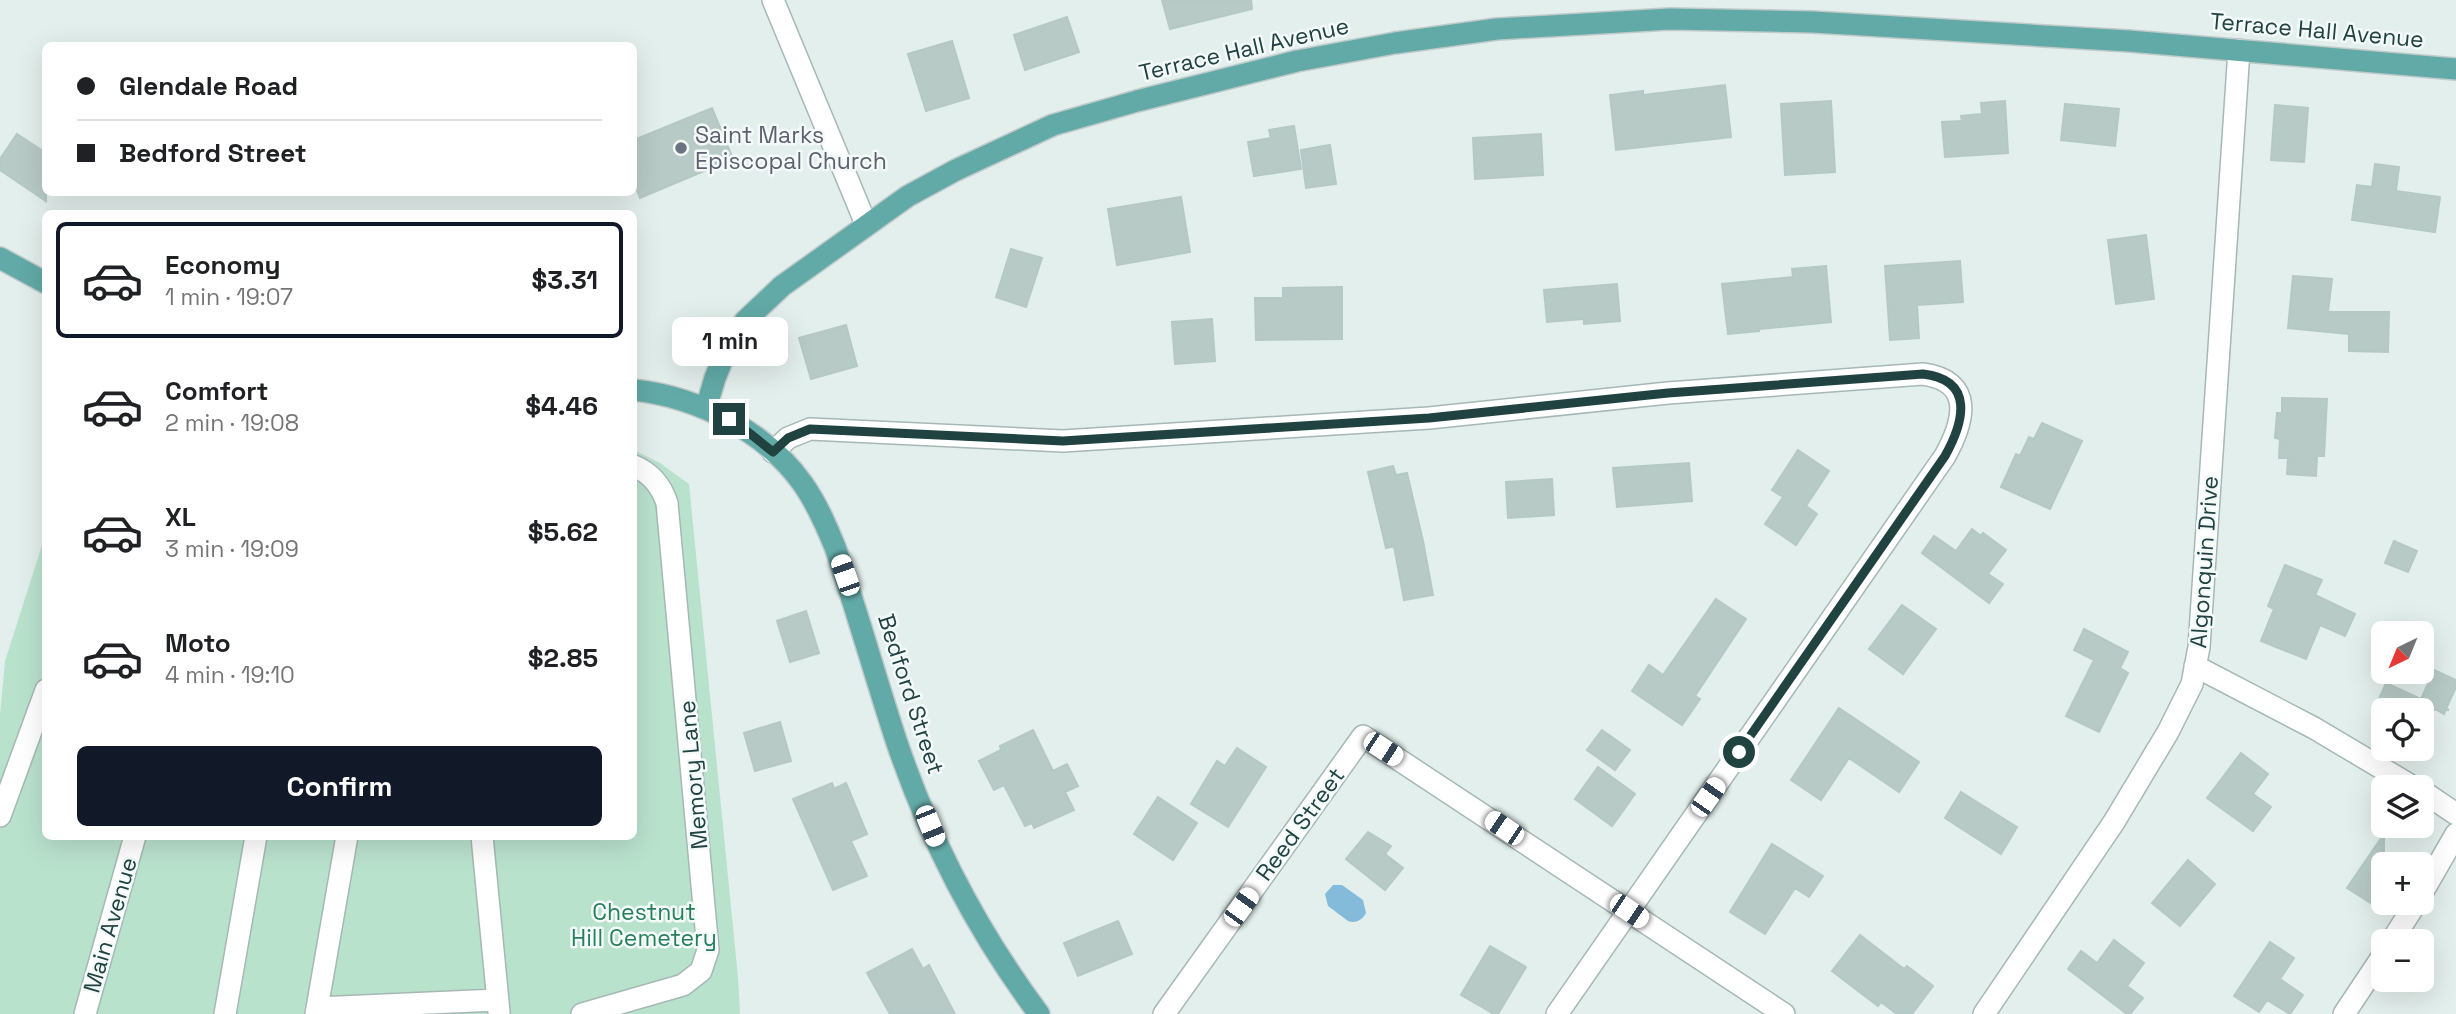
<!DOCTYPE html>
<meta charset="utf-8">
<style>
:root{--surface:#fff;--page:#f2f2f2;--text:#202124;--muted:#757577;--line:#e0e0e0;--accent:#111827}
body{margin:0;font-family:"Space Grotesk",sans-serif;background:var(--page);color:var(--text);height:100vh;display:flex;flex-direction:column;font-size:26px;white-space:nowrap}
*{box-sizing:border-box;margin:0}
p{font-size:23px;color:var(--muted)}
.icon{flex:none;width:38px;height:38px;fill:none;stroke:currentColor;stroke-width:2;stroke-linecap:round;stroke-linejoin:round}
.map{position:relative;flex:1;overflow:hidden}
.sheet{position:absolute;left:42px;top:210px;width:595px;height:630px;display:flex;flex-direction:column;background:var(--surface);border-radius:10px;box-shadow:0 7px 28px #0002}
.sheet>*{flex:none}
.top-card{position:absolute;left:42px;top:42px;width:595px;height:154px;border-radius:10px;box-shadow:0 7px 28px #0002;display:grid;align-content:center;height:154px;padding:0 35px;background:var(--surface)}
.needle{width:46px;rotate:223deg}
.tools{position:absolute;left:2371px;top:621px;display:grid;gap:14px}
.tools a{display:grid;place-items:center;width:63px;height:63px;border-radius:10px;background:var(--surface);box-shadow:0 7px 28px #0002;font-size:35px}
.end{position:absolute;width:32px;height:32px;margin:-16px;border:9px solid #204341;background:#fff;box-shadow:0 0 0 4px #fff}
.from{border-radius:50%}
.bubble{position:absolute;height:49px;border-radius:10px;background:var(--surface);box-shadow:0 7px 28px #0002;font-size:23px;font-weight:600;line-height:49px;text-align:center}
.car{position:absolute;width:21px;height:42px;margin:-21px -10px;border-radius:9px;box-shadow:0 0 5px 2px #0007;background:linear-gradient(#fff 24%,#345 0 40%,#fff 0 76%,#345 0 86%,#fff 0)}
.top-card b{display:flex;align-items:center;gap:24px;height:66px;font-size:26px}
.top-card b+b{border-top:2px solid var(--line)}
.top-card i{width:18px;height:18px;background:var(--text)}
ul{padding:12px 0 0;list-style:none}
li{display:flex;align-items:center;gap:21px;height:116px;margin:0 14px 10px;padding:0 21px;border:4px solid transparent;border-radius:10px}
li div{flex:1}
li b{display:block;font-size:26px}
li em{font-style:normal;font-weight:600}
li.current{border-color:var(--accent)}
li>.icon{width:63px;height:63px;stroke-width:1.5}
.cta{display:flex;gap:14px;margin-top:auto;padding:14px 35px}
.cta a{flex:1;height:80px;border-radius:10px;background:var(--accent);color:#fff;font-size:28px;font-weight:600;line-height:80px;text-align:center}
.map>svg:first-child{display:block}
</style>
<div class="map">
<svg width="2456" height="1014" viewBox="0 0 2456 1014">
<rect width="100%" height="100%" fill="#e3efec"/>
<!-- green -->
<path fill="#b9e2cd" d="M634,450L660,463L689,484L738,977L740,1014H0V715L5,661L45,536L46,836H634Z"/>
<!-- water -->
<path fill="#85bbda" d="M1333,885H1342L1363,900L1366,913C1362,920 1356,924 1348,921L1328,906L1325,894Z"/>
<!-- building -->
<path fill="#b8cac6" stroke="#b4c9c5" stroke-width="2" d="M1162,0H1251L1252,9L1170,29Z
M1067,17L1079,52L1025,70L1014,35Z
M952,41L969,98L926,111L908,54Z
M1725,85L1731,137L1616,150L1610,95L1643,91V95Z
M1831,101L1835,172L1785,175L1781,104Z
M2005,101L2008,153L1945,157L1942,122L1962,121L1961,116L1982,114L1981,103Z
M2065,104L2119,109L2115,146L2061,140Z
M2275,105L2308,108L2304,162L2271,160Z
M712,108L733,159L640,198L634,182V140Z
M1294,126L1301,169L1254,176L1248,142L1271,138L1269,130Z
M17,134L46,153V201L0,170V159Z
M1541,134L1543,175L1475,179L1473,138Z
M1330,145L1336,184L1306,188L1301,150Z
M2375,164L2399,167L2396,191L2440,197L2435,232L2352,220L2357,185L2372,187Z
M1181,197L1190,252L1117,265L1108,209Z
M2146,235L2154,299L2116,304L2108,240Z
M1011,249L1042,258L1026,307L996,297Z
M1960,261L1963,302L1917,305L1919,338L1890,340L1885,266Z
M1826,266L1831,322L1759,329V331L1728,334L1722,284L1793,277L1792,269Z
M2293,276L2332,279L2328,312H2389L2388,352L2349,351V334L2288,328Z
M1617,284L1620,321L1584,324V319L1547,322L1544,290Z
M1342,287V339L1256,340L1255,298H1283V288Z
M1212,319L1215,361L1175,364L1172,322Z
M846,325L857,366L811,379L799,338Z
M2282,398L2327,399L2324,456H2317L2316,476L2287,474L2288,458H2279L2280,439L2275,438L2277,413H2282Z
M2042,423L2082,441L2050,509L2001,487L2016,454L2020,456L2029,437L2034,439Z
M1798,450L1829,471L1806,506L1817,514L1796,545L1765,524L1783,497L1772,490Z
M1689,463L1692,501L1617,507L1613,468Z
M1393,466L1396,475L1407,473L1423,541L1433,595L1404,600L1394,546L1386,548L1368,472Z
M1552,479L1554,515L1508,518L1506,482Z
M1972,529L1981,536L1983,533L2006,550L1988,574L2003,584L1989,603L1922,553L1934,536L1956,551Z
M2394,541L2417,551L2408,572L2385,563Z
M2285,565L2322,580L2315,595L2355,614L2345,636L2320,625L2306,659L2261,641L2274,609L2268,606Z
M1716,599L1746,619L1695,696L1700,699L1682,725L1632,691L1649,665L1663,675Z
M1902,605L1936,629L1903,674L1869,649Z
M806,611L819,653L790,662L777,621Z
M2084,629L2128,652L2120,668L2128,673L2099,732L2066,716L2094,660L2074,650Z
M2434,670L2456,680V687L2446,709L2449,710H2446L2444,714L2437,710H2374L2386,683L2421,699Z
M1839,708L1919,762L1899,792L1849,758L1821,800L1791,780Z
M780,722L791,761L755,771L744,733Z
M1033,730L1053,771L1067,764L1078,786L1065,792L1074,810L1034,828L1032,823L1025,826L1004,785L994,790L979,761L1001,750L1000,746Z
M1602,730L1630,750L1615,770L1587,750Z
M1237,748L1266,767L1228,827L1191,804L1217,761L1225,766Z
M2241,753L2268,774L2253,794L2271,807L2253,831L2207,798Z
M1598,767L1635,794L1612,826L1575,799Z
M832,783L834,789L846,783L867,834L851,841L867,876L833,890L793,799Z
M1961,792L2017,827L2001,854L1945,818Z
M1158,797L1197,823L1173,860L1134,834Z
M1368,832L1391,846L1385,854L1403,868L1385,890L1346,859Z
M2384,834V893L2375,906L2347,888Z
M1772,844L1823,876L1809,897L1795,888L1765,934L1730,912Z
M2188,860L2215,884L2180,926L2152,903Z
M1118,921L1132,954L1078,976L1064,943Z
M1860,935L1904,969L1907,966L1933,986L1912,1014H1897L1881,1002L1878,1006L1832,971Z
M2114,940L2144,963L2127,986L2143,998L2130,1014H2127L2068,969L2081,951L2097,963Z
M2270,942L2294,958L2280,979L2303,995L2290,1014L2267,1000L2259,1012L2234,996Z
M1490,946L1526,967L1498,1014H1494L1461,995Z
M912,949L923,969L929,965L955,1014H890L867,973Z"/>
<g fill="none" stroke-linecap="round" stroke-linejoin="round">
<defs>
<path id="minor" d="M773,0L866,224
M773,452L788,438L810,429L1063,441L1429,418L1668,393L1923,374C1975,381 1964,422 1945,456L1557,1014
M2195,666L2314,728L2415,788
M2422,791L2456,814
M0,816L46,690
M482,836L499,1012
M2422,893L2456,834
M2391,942L2416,903
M317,1008L497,1000
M85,1014L135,836
M225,1014L256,836
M316,1014L347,836
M582,1014L683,985L701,971L708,950L667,503C661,485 651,473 634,466
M1164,1014L1363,736L1784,1014
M1984,1014L2114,822L2168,732L2192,684L2199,647L2239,50
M2344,1014L2384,954"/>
<path id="major" d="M0,258L46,283
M634,390C697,397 766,431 803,484C817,504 826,525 835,547C857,611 875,676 896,740C929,838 977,931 1039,1014
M706,408L715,378L730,341L745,321L782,286L908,196L956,170L1053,125L1137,101L1297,61L1395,43L1497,29L1670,19L1813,22L2129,41L2456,69"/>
</defs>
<!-- minor casing -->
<use href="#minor" stroke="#a5b8b5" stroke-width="24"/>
<!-- major casing -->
<use href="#major" stroke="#c1caca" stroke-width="24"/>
<!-- minor -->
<use href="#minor" stroke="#fff" stroke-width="21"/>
<!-- major -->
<use href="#major" stroke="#62aaa7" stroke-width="21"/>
</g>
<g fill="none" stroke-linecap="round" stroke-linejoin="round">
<!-- route -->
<path stroke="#204341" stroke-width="9" d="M729,419L748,432L773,452L788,438L810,429L1063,441L1429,418L1668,393L1923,374C1975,380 1964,422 1945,456L1739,752"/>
</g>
<!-- markers -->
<circle fill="#6b7280" stroke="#f4faf9" stroke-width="2.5" cx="681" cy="148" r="7"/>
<g text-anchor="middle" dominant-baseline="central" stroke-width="5" stroke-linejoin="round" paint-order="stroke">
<!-- street labels -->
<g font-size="23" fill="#204341" stroke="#f4faf9">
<text transform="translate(2317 30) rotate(5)">Terrace Hall Avenue</text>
<text transform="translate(1244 49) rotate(-13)">Terrace Hall Avenue</text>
<text transform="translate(2204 562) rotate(-86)">Algonquin Drive</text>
<text transform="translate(911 694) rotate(72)">Bedford Street</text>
<text transform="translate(693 775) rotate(-95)">Memory Lane</text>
<text transform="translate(1300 824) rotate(-54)">Reed Street</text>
<text transform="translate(110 925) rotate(-74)">Main Avenue</text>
</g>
<!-- worship labels -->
<g font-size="23" fill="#5b616d" stroke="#f4faf9" text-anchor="start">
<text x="695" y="135">Saint Marks<tspan x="695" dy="26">Episcopal Church</tspan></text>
</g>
<!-- park labels -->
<g font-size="23" fill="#257f5b" stroke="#f4faf9">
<text x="644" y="912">Chestnut<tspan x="644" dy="26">Hill Cemetery</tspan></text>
</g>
</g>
</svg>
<div class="tools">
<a><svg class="needle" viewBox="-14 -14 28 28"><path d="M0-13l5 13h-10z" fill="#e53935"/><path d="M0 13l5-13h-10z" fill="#757577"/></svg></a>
<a><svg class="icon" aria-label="locate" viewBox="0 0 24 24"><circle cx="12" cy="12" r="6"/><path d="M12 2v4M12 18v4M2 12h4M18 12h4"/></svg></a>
<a><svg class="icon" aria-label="layers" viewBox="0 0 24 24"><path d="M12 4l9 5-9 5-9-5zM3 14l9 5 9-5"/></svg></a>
<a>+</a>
<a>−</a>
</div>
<i class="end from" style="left:1739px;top:752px"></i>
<i class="end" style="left:729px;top:419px"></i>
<div class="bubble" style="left:672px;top:317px;width:116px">1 min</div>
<i class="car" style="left:845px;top:575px;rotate:341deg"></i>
<i class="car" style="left:1383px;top:749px;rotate:123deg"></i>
<i class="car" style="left:1708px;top:797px;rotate:35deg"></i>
<i class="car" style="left:930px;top:826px;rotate:158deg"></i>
<i class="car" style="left:1504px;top:828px;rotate:304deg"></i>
<i class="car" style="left:1241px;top:907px;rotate:36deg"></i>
<i class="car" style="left:1629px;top:911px;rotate:124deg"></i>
<div class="top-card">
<b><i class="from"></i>Glendale Road</b>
<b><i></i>Bedford Street</b>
</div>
<section class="sheet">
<ul>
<li class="current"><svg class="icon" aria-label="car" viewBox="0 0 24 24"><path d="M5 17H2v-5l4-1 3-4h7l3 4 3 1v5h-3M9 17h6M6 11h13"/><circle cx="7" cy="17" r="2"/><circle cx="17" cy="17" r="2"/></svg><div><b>Economy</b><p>1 min · 19:07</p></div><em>$3.31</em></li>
<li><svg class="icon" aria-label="car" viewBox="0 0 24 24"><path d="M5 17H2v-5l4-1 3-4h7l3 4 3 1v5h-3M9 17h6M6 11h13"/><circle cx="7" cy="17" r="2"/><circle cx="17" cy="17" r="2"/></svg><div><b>Comfort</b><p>2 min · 19:08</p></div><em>$4.46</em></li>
<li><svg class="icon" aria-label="car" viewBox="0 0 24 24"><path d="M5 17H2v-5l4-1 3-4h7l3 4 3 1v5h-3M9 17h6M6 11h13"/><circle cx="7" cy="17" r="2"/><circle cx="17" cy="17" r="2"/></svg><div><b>XL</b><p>3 min · 19:09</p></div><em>$5.62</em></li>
<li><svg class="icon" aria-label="car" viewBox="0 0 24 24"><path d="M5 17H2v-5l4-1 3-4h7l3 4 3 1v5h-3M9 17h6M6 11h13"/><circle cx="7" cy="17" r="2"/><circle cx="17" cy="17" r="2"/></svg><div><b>Moto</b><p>4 min · 19:10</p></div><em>$2.85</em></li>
</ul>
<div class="cta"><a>Confirm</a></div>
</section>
</div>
